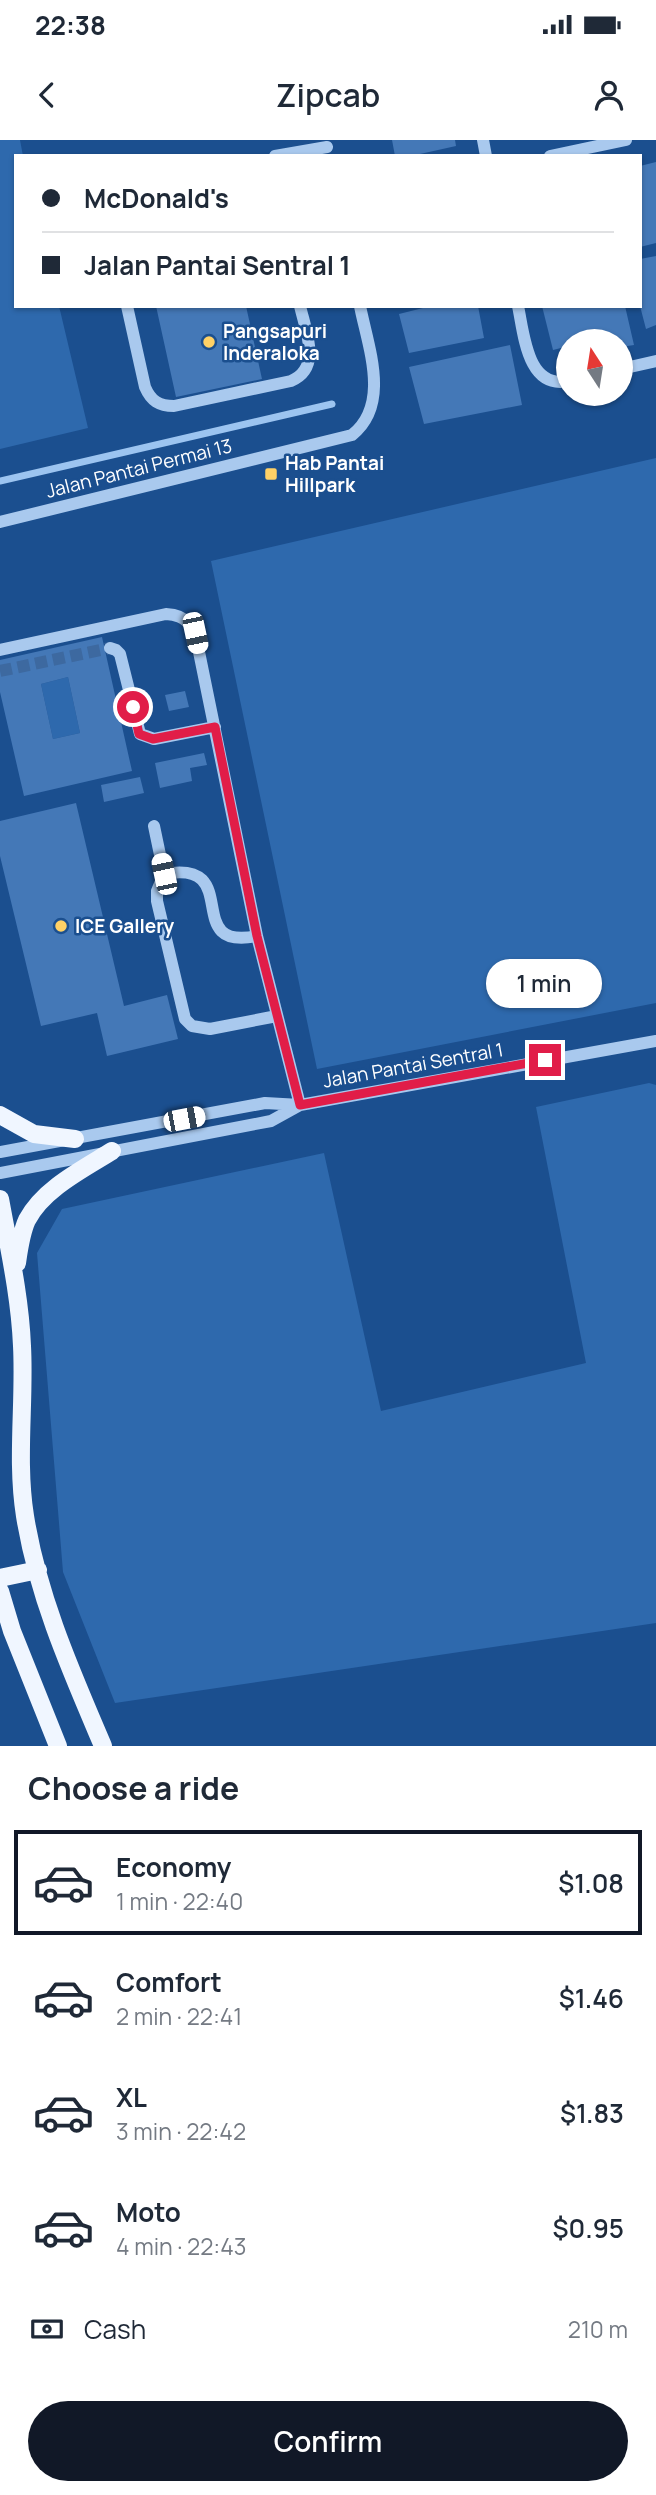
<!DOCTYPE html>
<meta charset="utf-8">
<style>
:root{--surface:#fff;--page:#f6f6f7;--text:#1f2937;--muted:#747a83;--line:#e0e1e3;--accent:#111827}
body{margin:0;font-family:Manrope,sans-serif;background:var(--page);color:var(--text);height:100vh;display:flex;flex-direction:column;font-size:26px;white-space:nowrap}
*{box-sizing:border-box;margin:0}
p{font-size:23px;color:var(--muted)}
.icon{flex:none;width:38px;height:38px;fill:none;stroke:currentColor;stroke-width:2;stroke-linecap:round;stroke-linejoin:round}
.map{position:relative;height:1606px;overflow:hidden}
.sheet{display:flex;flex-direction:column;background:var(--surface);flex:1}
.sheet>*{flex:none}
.hud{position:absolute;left:14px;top:14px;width:628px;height:154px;border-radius:0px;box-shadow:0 2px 5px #0004;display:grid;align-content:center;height:154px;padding:0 28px;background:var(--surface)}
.needle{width:46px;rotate:348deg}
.controls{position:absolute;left:556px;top:189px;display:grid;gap:14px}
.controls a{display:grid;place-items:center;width:77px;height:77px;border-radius:50%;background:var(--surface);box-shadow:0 2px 5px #0004;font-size:35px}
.end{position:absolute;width:32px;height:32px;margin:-16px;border:9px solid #e11d48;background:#fff;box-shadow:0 0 0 4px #fff}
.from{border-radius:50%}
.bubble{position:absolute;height:49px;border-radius:24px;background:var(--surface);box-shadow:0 2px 5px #0004;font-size:23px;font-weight:600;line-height:49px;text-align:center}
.car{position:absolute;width:21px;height:42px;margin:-21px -10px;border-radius:9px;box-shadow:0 0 5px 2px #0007;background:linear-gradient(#fff 24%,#345 0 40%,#fff 0 76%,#345 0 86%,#fff 0)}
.hud b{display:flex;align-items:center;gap:24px;height:66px;font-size:26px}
.hud b+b{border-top:2px solid var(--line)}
.hud i{width:18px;height:18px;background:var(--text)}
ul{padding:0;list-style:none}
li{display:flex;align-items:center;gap:21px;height:105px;margin:0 14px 10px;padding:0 14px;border:4px solid transparent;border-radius:0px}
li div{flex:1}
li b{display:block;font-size:26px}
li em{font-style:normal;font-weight:600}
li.current{border-color:var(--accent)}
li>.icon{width:63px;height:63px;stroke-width:1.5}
h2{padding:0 28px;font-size:32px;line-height:84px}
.pay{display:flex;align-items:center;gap:18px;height:77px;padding:0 28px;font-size:26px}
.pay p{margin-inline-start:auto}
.action{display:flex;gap:14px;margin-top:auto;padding:14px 28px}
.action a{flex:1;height:80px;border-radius:42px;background:var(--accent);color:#fff;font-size:28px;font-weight:600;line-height:80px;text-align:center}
.status{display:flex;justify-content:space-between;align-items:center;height:49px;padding:0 35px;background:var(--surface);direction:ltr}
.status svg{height:19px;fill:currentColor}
header{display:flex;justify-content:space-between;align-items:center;height:91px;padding:0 28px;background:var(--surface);font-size:32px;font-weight:600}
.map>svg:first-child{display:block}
</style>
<div class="status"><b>22:38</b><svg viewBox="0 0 49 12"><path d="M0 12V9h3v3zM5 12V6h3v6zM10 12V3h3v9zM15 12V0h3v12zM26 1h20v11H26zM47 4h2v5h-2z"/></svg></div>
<header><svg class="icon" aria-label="back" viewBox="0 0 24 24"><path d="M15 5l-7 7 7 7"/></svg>Zipcab<svg class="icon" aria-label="person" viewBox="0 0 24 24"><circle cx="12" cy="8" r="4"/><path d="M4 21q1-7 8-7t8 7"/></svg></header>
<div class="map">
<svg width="656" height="1606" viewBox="0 0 656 1606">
<rect width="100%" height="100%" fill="#1b4f8f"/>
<!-- green -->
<path fill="#2e69ad" d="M0,0H20L23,16H16V166H59L88,288L0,309Z
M656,318V863L317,929L211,421Z
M68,537L80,593L53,599L41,544Z
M649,943L656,945V1483L115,1563L63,1432L37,1113L62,1069L324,1013L381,1271L586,1223L536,967Z"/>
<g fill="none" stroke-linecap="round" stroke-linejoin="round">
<!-- stream -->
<path stroke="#9cc4f0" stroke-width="7" d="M0,341L332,264"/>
</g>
<!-- building -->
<path fill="#4478b7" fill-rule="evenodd" d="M392,0H455L456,6L411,16H395Z
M656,22V103L640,107V26Z
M656,116V185L646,189L640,166V119Z
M156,166H246L262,239L176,257Z
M431,166H478L484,198L409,213L399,174Z
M542,166H625L634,205L621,207V201H569V206L553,210Z
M510,205L522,265L424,284L409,227Z
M102,497L132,631L24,656L0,552V520ZM68,537L80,593L53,599L41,544Z
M185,551L189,567L169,571L165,555Z
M204,613L207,625L190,628L192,641L160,648L155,623Z
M140,637L144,653L104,662L101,645Z
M76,663L124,866L167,855L178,899L107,916L97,873L41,886L0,716V681Z"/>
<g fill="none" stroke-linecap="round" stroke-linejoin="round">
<!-- minor-tunnel -->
<path stroke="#3d69a0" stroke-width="12" stroke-dasharray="12 6" stroke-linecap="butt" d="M0,531L110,508"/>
<!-- minor -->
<path stroke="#a9c9ee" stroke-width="12" d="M483,0L486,16
M275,16L327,7
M550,16L626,0
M127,166L145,247C151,261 159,266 174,266L291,241C322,228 306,192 300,166
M518,166C524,194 527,250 569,241
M621,229L656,221
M0,382L352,295C391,264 368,207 360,166
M110,508L116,510L120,514L140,594L154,599L215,587
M0,510L166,474C189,475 194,488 198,507L257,796L300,965
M154,686L164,734L157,751V761L185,879L192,886L210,889L277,876
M164,734C245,719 180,812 257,796
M0,1012L265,963L300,965L656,901
M0,1033L271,981L300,965"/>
<!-- major -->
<path stroke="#f0f6ff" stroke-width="18" d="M0,975L34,994L75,999
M0,1059C9,1108 20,1157 22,1206C25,1262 16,1320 25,1376C38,1457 71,1531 103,1606
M17,1123C19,1109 21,1093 27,1080C43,1049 83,1029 112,1011
M0,1438L38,1430
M0,1451L12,1491L58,1606"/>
</g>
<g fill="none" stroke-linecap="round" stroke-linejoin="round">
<!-- route -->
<path stroke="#e11d48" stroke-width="9" d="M133,567L139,594L153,599L215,587L257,796L300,965L545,920"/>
</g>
<!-- markers -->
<g fill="#ffd166" stroke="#1b4f8f" stroke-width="2.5">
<circle cx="209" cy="202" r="7"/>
<rect x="264" y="327" width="14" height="14" rx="3.5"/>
<circle cx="61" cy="786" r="7"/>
</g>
<g text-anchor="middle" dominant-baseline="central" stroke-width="5" stroke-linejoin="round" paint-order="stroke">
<!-- poi labels -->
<g font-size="19" font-weight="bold" fill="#fff" stroke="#1b4f8f" text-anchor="start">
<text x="223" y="191">Pangsapuri<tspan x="223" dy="22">Inderaloka</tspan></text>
<text x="285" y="323">Hab Pantai<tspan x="285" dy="22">Hillpark</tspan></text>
<text x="75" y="786">ICE Gallery</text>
</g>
<!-- street labels -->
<g font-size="19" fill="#fff" stroke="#1b4f8f">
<text transform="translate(139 328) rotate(-14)">Jalan Pantai Permai 13</text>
<text transform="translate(413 925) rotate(-10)">Jalan Pantai Sentral 1</text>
</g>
</g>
</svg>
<div class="controls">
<a><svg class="needle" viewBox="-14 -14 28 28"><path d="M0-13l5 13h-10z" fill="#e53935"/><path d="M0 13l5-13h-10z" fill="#747a83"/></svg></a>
</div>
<i class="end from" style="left:133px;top:567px"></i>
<i class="end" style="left:545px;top:920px"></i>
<div class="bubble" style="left:486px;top:819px;width:116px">1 min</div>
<i class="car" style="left:195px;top:493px;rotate:168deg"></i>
<i class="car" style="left:164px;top:734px;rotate:348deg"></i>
<i class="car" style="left:184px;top:979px;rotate:79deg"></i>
<div class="hud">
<b><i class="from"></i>McDonald's</b>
<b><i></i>Jalan Pantai Sentral 1</b>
</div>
</div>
<section class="sheet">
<h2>Choose a ride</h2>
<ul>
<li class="current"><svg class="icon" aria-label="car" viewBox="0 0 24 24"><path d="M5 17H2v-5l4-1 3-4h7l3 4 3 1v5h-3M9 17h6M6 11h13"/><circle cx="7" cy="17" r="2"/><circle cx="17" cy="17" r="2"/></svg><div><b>Economy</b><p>1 min · 22:40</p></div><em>$1.08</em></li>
<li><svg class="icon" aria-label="car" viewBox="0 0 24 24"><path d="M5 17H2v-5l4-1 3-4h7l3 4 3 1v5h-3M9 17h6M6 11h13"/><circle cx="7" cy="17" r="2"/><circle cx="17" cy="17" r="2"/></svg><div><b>Comfort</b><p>2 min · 22:41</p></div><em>$1.46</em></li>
<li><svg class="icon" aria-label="car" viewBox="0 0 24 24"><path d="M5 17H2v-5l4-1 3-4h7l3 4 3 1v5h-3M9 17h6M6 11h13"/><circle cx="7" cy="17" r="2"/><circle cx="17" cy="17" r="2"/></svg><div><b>XL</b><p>3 min · 22:42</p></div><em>$1.83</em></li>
<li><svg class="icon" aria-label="car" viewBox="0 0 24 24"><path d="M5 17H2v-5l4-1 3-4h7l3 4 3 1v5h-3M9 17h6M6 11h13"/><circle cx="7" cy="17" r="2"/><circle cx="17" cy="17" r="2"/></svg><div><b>Moto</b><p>4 min · 22:43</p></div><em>$0.95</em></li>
</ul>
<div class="pay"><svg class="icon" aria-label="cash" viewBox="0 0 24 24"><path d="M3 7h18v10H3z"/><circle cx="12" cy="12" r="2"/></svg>Cash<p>210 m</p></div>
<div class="action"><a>Confirm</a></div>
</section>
